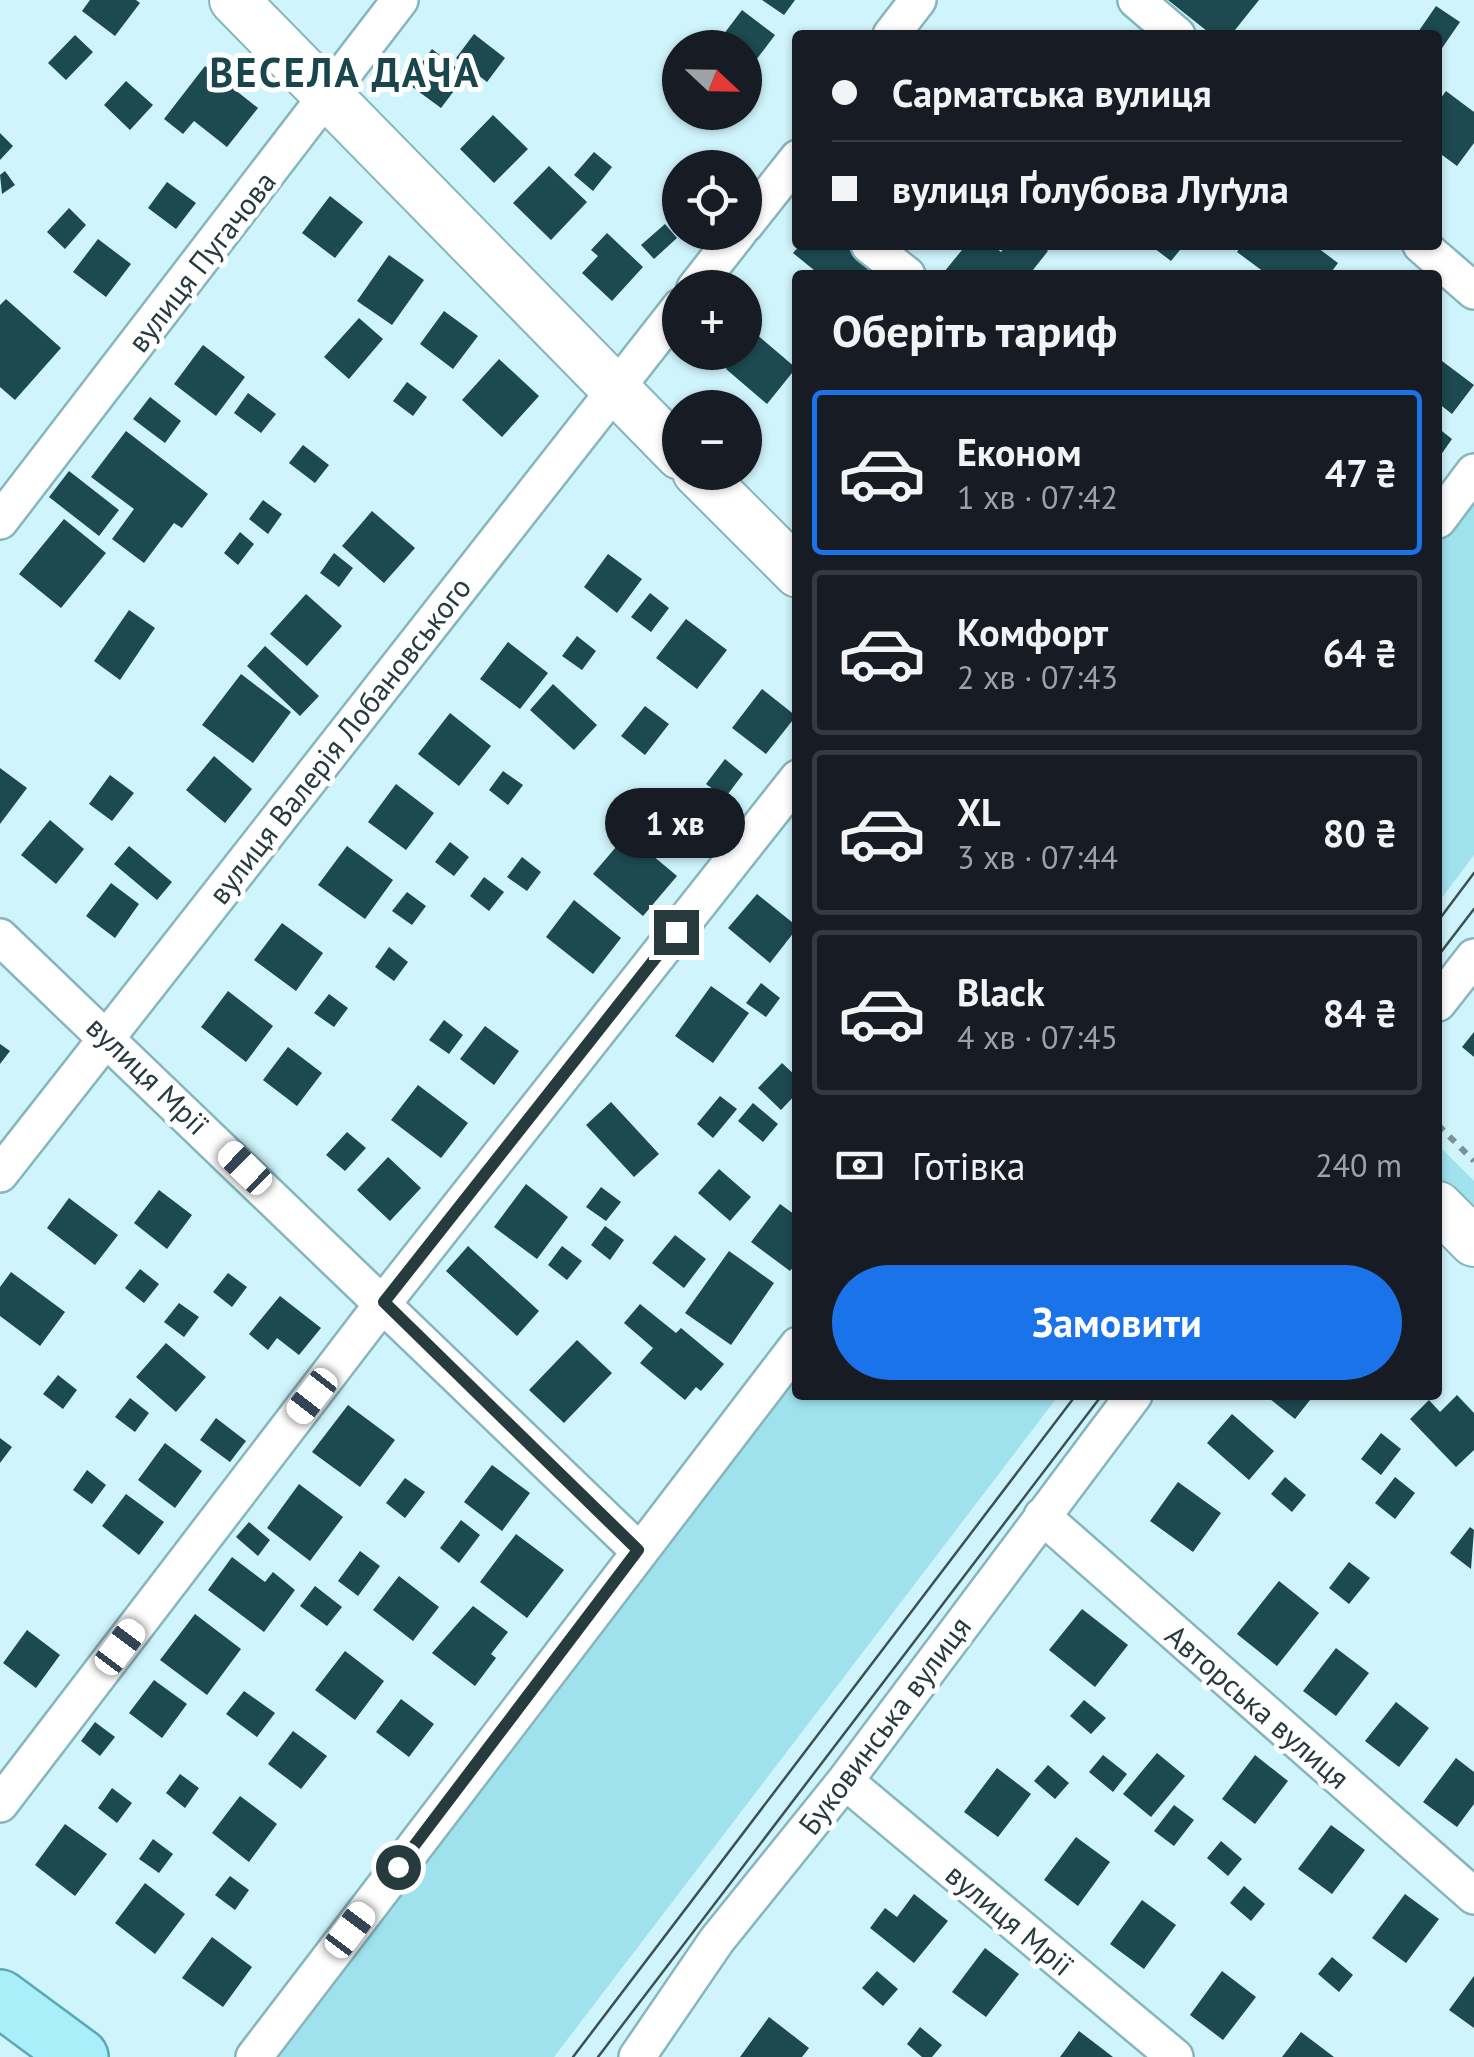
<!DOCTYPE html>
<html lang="uk">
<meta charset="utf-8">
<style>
:root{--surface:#171b24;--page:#242831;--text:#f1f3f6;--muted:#9ea1a6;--line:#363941;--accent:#1a73e8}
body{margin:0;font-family:"PT Sans",sans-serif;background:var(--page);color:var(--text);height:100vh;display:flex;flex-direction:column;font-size:38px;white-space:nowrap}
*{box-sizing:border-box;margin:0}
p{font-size:32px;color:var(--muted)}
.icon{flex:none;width:55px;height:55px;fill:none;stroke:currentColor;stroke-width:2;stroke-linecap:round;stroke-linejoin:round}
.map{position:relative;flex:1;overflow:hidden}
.side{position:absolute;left:792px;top:270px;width:650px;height:1130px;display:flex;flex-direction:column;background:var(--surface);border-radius:10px;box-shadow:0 2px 8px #0004}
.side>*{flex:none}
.banner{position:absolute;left:792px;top:30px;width:650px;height:220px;border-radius:10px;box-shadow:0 2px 8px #0004;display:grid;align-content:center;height:220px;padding:0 40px;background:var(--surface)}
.needle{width:65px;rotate:112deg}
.tools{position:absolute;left:662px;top:30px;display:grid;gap:20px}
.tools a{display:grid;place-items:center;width:100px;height:100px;border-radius:50%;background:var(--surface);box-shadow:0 2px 8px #0004;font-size:50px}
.end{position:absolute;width:45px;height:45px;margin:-22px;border:12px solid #273a3d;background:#fff;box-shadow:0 0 0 5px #fff}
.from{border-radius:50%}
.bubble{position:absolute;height:70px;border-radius:35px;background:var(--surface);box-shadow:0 2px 8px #0004;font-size:32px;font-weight:600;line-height:70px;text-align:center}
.car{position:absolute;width:30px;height:60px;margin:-30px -15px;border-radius:12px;box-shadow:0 0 8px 2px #0007;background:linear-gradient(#fff 24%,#345 0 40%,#fff 0 76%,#345 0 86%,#fff 0)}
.banner b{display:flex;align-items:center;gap:35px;height:95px;font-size:38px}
.banner b+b{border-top:2px solid var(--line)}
.banner i{width:25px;height:25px;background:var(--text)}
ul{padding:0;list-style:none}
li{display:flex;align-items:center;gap:30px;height:165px;margin:0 20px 15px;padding:0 20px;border:5px solid var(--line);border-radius:10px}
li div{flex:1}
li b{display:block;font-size:38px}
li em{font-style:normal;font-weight:600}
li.current{border-color:var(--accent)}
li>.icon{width:90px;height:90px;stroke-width:1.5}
h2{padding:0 40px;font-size:45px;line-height:120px}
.pay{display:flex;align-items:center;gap:25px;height:110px;padding:0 40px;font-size:38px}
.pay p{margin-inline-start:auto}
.cta{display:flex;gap:20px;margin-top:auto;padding:20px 40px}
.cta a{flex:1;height:115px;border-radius:60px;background:var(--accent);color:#fff;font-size:40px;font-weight:600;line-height:115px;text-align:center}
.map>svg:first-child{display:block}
</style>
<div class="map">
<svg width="1474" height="2057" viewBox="0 0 1474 2057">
<rect width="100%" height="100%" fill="#cff4fb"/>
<!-- green -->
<path fill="#9fe2ee" d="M1474,498V855L1438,903V544Z
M1438,1145L1474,1181V1213L1438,1177Z
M797,1369L798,1395H1059L554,2057H267Z"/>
<!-- building -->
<path fill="#1d4951" d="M90,0H136L140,3L115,36L82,11Z
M762,0H795L784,15Z
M1168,0H1259L1231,35H1212Z
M1436,6L1460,22L1438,54V35H1416Z
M742,10L775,35L750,68L745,64V48H723L717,43Z
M474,34L505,58L487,82L456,58Z
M75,35L93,52L66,80L48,63Z
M432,49L466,75L441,108L407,83Z
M205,66L258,108L227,147L194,121L183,134L164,119Z
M126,81L153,105L130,130L104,105Z
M1446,91L1474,112V143L1457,166L1438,152V102Z
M493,115L528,149L494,183L460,149Z
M0,133L13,146L0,160Z
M594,152L612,167L593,191L574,175Z
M549,166L587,202L551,240L513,203Z
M5,171L15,185L2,194L0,175Z
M167,182L196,203L176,229L148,208Z
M330,196L363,222L335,258L302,233Z
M69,208L86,225L65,249L47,232Z
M665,224L677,238L654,259L641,245Z
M607,233L643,267L612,301L582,273L598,256L591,250Z
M98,239L131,264L106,297L73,272Z
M800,245H854L892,275H820L793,253Z
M966,245H992L1001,252L1006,245H1041L1048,251L1029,275H947L944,272Z
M1150,245H1184L1171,261Z
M1242,245H1314L1338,263L1329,275H1268L1237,252Z
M389,255L424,280L392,325L357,301Z
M6,299L61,348L15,400L0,387V305Z
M444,311L478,336L453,369L420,344Z
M359,318L383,339L349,379L324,357Z
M755,333L796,368L767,404L726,369L739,352H745Z
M203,345L245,377L216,416L174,384Z
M1438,358L1474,385L1452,414L1438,403Z
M499,359L539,396L502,437L462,400Z
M407,382L427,397L413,416L393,401Z
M248,393L276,414L261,433L234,413Z
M150,397L181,421L165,443L133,419Z
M1438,428L1452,439L1438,459Z
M126,431L208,494L182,528L174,523L144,563L112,539L134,509L91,477Z
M303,445L329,465L315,483L289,463Z
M69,471L119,510L99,536L49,497Z
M263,500L282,514L268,534L249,519Z
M372,511L415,548L384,583L342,546Z
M64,519L106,553L61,608L19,574Z
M240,532L254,544L238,565L224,553Z
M334,553L353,568L339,587L320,573Z
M608,554L642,579L617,613L584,587Z
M650,593L669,608L651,632L631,617Z
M306,594L342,626L307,666L270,634Z
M129,610L155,628L120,680L94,661Z
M686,619L727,650L697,689L656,658Z
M577,636L596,651L582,670L562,656Z
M508,642L548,673L520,709L480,679Z
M265,646L319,696L300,716L247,666Z
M241,674L291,712L253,763L202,725Z
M553,684L597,725L574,750L530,710Z
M762,689L796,716L766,754L732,728Z
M645,706L669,724L645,755L621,736Z
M450,713L491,746L459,786L418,754Z
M214,756L252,789L225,823L186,790Z
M725,759L743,774L725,798L706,784Z
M0,768L27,788L0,824Z
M503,771L523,785L508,805L489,790Z
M110,775L134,793L112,821L89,804Z
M396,784L434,813L406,850L368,822Z
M50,820L84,849L56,884L21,855Z
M627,834L677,876L643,916L593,874Z
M450,842L469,857L454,876L435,862Z
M129,846L172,882L157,900L114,864Z
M347,846L393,880L365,919L318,885Z
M522,857L541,872L527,891L507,877Z
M484,877L504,892L489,911L470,896Z
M111,883L139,904L115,938L86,916Z
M407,892L426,906L412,925L392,911Z
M757,894L798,927L770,963L728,928Z
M574,900L621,938L593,974L546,937Z
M282,923L323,953L296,991L254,960Z
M389,947L408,962L394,981L375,967Z
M761,983L780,998L766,1017L746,1003Z
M711,986L749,1013L713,1063L675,1036Z
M228,991L273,1026L246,1062L201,1027Z
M329,994L348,1008L334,1027L314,1013Z
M444,1020L463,1035L449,1054L429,1040Z
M485,1026L519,1051L494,1085L460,1059Z
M1474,1032V1057L1462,1047Z
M0,1044L10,1051L0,1064Z
M288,1047L322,1073L297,1106L263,1080Z
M782,1063L798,1078V1092L781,1110L758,1088Z
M418,1085L468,1123L441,1158L391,1120Z
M720,1096L737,1109L713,1138L697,1124Z
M611,1102L659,1154L634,1177L586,1125Z
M753,1103L778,1124L763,1142L738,1121Z
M347,1132L366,1148L345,1171L326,1155Z
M388,1157L421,1188L390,1221L357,1190Z
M719,1169L751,1197L730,1221L698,1193Z
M526,1184L568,1217L537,1259L494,1227Z
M601,1187L621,1202L606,1221L586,1207Z
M159,1190L192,1215L167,1249L134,1223Z
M69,1198L118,1235L95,1265L47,1228Z
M780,1204L798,1217V1261L790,1271L751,1242Z
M605,1226L624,1240L610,1260L591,1245Z
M675,1235L706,1259L684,1288L652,1263Z
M468,1246L539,1311L517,1336L446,1271Z
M562,1246L582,1261L567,1280L548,1265Z
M729,1251L774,1283L731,1345L685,1313Z
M140,1269L159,1284L144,1303L125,1288Z
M11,1272L65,1312L40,1346L0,1316V1287Z
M228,1273L247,1287L232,1307L213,1292Z
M280,1296L321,1328L299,1355L277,1338L268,1350L249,1334Z
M179,1303L199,1317L184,1337L164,1322Z
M640,1304L676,1333L681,1328L724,1364L701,1391L696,1387L685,1400L640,1363L653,1348L624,1323Z
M577,1340L612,1373L564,1423L529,1390Z
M166,1343L206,1377L176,1412L136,1377Z
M58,1375L77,1390L63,1409L43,1394Z
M1265,1395H1314L1295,1419Z
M1457,1395L1474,1413V1450L1456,1467L1410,1419L1429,1400L1440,1412Z
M130,1398L149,1413L135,1432L115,1417Z
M348,1405L395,1440L360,1487L312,1452Z
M1232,1414L1274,1451L1249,1480L1207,1443Z
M216,1418L246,1441L230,1462L200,1440Z
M1381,1433L1401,1449L1381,1475L1361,1459Z
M0,1438L12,1447L0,1463Z
M165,1443L202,1471L175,1508L138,1480Z
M492,1465L530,1493L502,1531L464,1502Z
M87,1470L106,1485L92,1504L73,1490Z
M1285,1477L1306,1495L1292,1512L1271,1494Z
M1395,1477L1415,1493L1395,1519L1375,1503Z
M405,1478L425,1492L405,1518L386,1503Z
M1178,1482L1221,1513L1193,1552L1150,1521Z
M299,1484L343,1517L310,1561L267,1528Z
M126,1494L164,1522L139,1555L102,1526Z
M461,1520L480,1535L459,1563L440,1548Z
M249,1522L270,1540L258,1556L236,1537Z
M1470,1527L1474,1530L1471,1569L1450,1553Z
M516,1534L564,1570L527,1618L480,1582Z
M360,1551L380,1566L358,1596L338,1581Z
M232,1557L265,1582L273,1572L295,1590L264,1632L208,1590Z
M1349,1562L1370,1578L1349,1604L1329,1588Z
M399,1576L439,1607L413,1641L373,1610Z
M1279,1581L1319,1613L1277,1666L1237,1634Z
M315,1586L342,1607L327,1626L300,1606Z
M473,1606L508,1632L491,1654L496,1658L475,1686L432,1653Z
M1082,1609L1128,1645L1095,1687L1049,1650Z
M195,1614L241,1649L207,1695L160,1660Z
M27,1630L60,1655L36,1688L3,1663Z
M1336,1648L1369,1673L1336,1716L1303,1691Z
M345,1651L384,1681L355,1720L315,1690Z
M154,1680L187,1704L162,1738L129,1713Z
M244,1691L275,1713L257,1737L226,1714Z
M401,1699L434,1724L409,1757L376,1732Z
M1084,1700L1106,1718L1091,1734L1070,1716Z
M1396,1702L1429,1728L1399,1767L1365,1741Z
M95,1722L115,1737L100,1756L81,1741Z
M293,1731L327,1756L301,1789L268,1764Z
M1157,1753L1185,1776L1151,1817L1123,1794Z
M1103,1755L1127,1774L1113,1792L1089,1772Z
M1255,1755L1288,1781L1255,1824L1222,1799Z
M1456,1758L1474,1772V1804L1457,1827L1423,1802Z
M1048,1765L1069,1783L1055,1799L1034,1781Z
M997,1768L1031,1794L998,1837L964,1812Z
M180,1774L199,1788L185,1808L166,1793Z
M112,1788L132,1803L117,1823L98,1808Z
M240,1796L277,1824L249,1862L212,1833Z
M1174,1805L1194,1820L1174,1846L1154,1831Z
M65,1824L107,1854L75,1896L35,1865Z
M1331,1825L1365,1850L1332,1894L1298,1869Z
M1076,1837L1110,1862L1078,1906L1044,1880Z
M153,1839L173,1854L159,1873L139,1859Z
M1221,1841L1242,1859L1228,1876L1207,1858Z
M230,1876L249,1890L235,1910L215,1895Z
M145,1883L185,1914L155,1954L115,1923Z
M1244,1886L1265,1904L1251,1921L1230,1903Z
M914,1894L948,1921L914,1963L870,1928L885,1908L897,1917Z
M1405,1894L1439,1919L1406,1963L1372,1938Z
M1142,1900L1176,1925L1144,1969L1110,1944Z
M212,1937L252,1967L223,2007L182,1978Z
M985,1948L1019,1974L986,2017L952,1992Z
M1332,1957L1353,1975L1339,1992L1318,1974Z
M877,1971L898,1989L883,2006L862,1988Z
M1222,1971L1256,1997L1223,2040L1190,2015Z
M1474,1976V2028L1449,2010Z
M769,2017L809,2048L802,2057H740Z
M920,2027L942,2045L932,2057H922L907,2044Z
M1079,2031L1113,2057H1060Z
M1301,2032L1334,2057H1282Z"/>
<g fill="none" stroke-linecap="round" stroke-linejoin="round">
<defs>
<path id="street" d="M1136,0L1177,35
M891,35L918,0
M745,225L798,158
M869,245L907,275
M1421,245L1474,291
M695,288L739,232
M1438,520L1474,472
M0,521L400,0
M0,937L638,1550
M1438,1003L1474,957
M0,1174L680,307
M1042,1516L1474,1896
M845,1781L1175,2057
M0,1804L384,1302L798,778
M254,2057L798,1345
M637,2057L717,1940L845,1781L1134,1395"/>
<path id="secondary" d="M234,0L680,455
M697,472L798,573
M1438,1206L1474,1242"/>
<path id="primary" d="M0,1998L80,2057"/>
</defs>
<!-- street casing -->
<use href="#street" stroke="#87b5bd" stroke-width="40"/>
<!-- secondary casing -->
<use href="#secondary" stroke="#87b5bd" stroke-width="52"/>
<!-- primary casing -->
<use href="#primary" stroke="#58a8b5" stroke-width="60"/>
<!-- path -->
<path stroke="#789398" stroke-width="6" stroke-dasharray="8 8" stroke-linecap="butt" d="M1438,1125L1474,1161"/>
<!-- street -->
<use href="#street" stroke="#fff" stroke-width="35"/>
<!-- secondary -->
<use href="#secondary" stroke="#fff" stroke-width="48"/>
<!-- primary -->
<use href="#primary" stroke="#aaeefa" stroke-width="55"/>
<!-- tram -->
<path stroke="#3c5154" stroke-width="2.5" d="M1438,921L1474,873
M1438,956L1474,909
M573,2057L1076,1395
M598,2057L1102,1395"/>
</g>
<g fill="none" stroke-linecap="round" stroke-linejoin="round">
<!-- route -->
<path stroke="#273a3d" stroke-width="12" d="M398,1867L638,1550L384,1302L676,932"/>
</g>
<g text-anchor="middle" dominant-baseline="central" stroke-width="10" stroke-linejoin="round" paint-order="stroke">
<!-- street labels -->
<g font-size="30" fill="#273a3d" stroke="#fff">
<text transform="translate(201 261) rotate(-52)">вулиця Пугачова</text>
<text transform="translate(339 740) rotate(-52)">вулиця Валерія Лобановського</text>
<text transform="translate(148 1075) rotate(44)">вулиця Мрії</text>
<text transform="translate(1258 1706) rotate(41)">Авторська вулиця</text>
<text transform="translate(884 1725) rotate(-53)">Буковинська вулиця</text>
<text transform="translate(1010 1919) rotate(40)">вулиця Мрії</text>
</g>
<!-- district labels -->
<g font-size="40" font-weight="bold" letter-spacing="2.5" fill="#19454d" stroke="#fff">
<text x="345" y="72">ВЕСЕЛА ДАЧА</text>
</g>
</g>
</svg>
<div class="tools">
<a><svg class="needle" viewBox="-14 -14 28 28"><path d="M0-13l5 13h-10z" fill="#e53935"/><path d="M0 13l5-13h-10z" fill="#9ea1a6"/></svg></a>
<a><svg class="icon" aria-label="locate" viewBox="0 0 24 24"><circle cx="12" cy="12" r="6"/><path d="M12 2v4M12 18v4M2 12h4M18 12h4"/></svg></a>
<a>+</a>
<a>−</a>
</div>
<i class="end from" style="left:398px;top:1867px"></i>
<i class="end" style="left:676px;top:932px"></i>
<div class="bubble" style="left:605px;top:788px;width:140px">1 хв</div>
<i class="car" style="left:245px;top:1168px;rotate:314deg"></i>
<i class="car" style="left:312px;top:1396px;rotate:218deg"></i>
<i class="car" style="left:120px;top:1647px;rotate:37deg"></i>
<i class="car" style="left:350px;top:1930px;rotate:37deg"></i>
<div class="banner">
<b><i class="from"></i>Сарматська вулиця</b>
<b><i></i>вулиця Ґолубова Луґула</b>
</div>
<section class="side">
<h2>Оберіть тариф</h2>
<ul>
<li class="current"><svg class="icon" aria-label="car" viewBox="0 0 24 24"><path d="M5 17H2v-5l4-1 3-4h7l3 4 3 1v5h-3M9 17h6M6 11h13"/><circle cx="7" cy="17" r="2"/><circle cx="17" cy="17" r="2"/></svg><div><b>Економ</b><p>1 хв · 07:42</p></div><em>47 ₴</em></li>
<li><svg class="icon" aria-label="car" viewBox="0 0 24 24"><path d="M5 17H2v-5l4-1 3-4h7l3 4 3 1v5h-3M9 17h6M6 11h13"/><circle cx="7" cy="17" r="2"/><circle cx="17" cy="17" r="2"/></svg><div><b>Комфорт</b><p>2 хв · 07:43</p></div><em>64 ₴</em></li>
<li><svg class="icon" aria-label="car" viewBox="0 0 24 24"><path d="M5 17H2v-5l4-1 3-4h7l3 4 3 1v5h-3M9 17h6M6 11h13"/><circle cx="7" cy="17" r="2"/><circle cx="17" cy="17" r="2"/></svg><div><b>XL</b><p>3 хв · 07:44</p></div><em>80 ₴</em></li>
<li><svg class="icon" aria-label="car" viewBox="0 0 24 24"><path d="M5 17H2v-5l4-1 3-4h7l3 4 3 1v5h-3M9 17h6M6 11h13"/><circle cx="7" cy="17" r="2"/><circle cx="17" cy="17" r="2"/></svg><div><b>Black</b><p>4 хв · 07:45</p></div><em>84 ₴</em></li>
</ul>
<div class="pay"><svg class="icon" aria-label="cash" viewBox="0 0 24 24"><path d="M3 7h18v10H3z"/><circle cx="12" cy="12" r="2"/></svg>Готівка<p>240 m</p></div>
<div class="cta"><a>Замовити</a></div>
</section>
</div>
